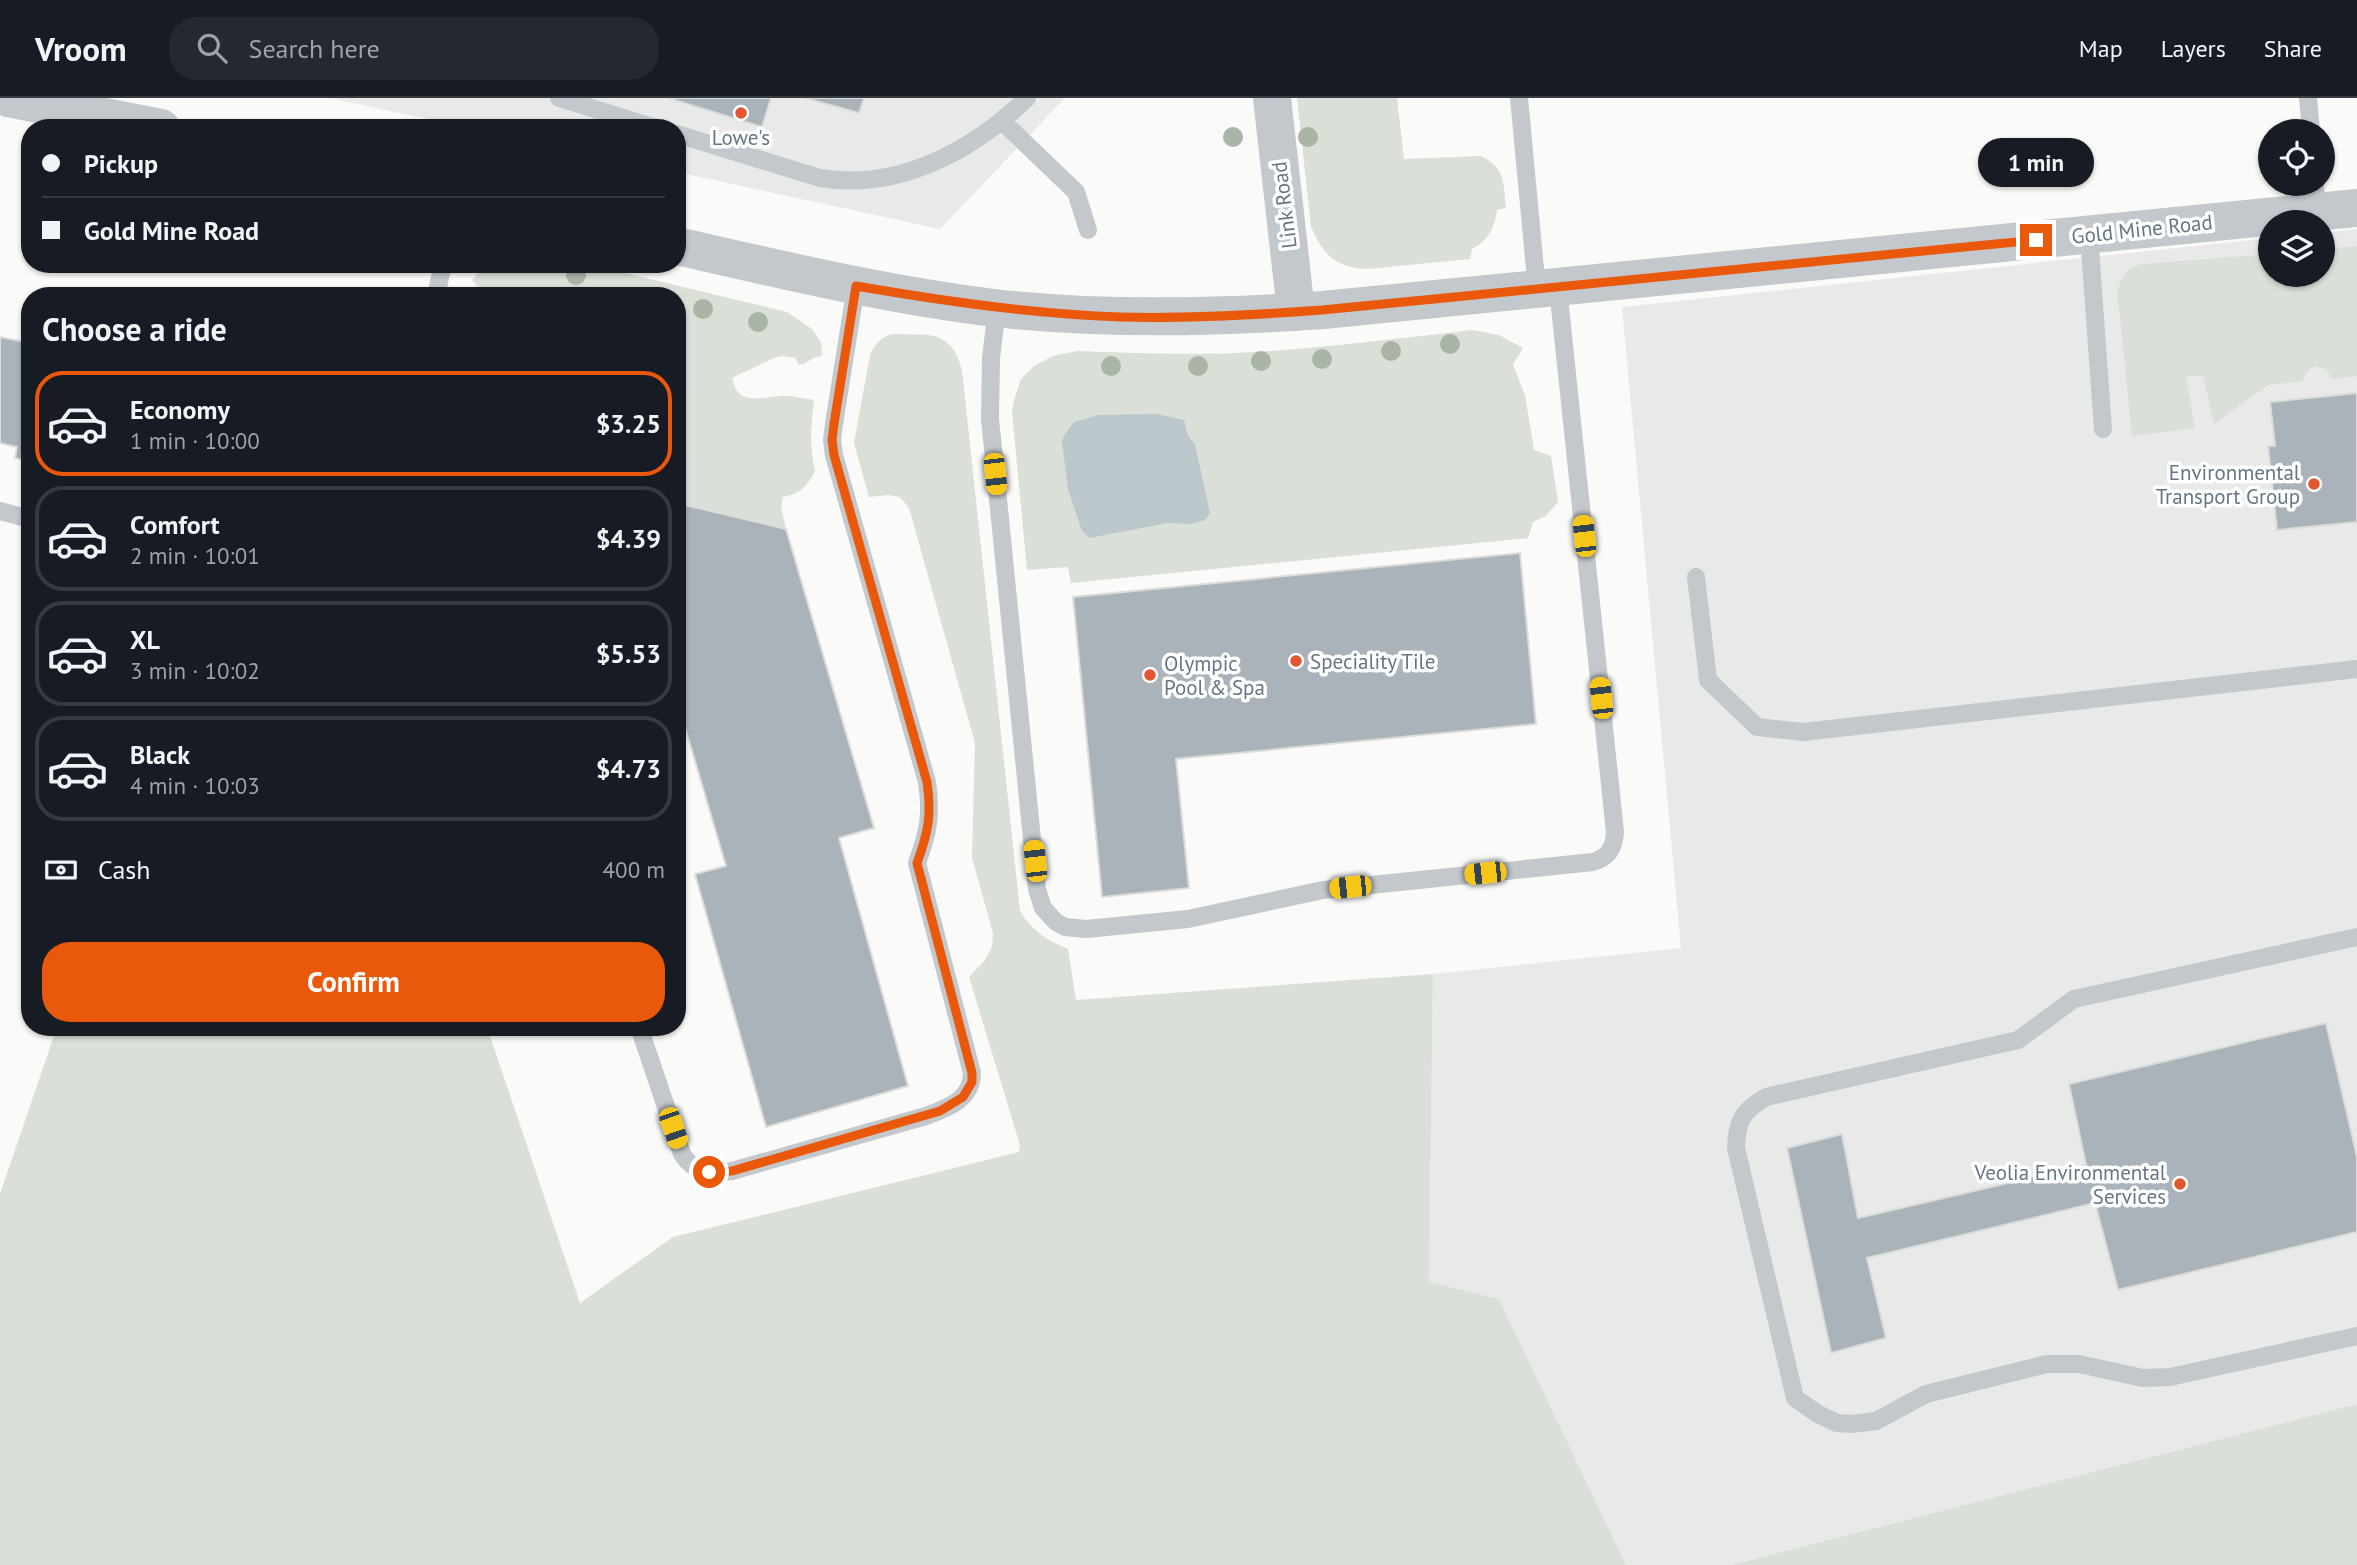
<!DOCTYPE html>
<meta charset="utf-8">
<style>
:root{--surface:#171b24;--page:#242831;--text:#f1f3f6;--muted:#9ea1a6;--line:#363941;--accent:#ea580c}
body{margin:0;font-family:"PT Sans",sans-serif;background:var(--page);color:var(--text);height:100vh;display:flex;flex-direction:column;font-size:26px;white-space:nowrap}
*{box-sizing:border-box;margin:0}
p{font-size:23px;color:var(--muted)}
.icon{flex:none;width:38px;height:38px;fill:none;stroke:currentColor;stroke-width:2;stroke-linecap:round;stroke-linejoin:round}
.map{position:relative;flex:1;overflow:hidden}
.sheet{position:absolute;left:21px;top:189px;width:665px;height:749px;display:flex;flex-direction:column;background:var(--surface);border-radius:28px;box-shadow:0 2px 5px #0004}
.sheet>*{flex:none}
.banner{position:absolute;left:21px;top:21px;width:665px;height:154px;border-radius:28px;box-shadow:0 2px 5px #0004;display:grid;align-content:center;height:154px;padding:0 21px;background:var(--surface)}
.buttons{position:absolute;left:2258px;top:21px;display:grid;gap:14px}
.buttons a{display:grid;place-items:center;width:77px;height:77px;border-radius:50%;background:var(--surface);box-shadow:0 2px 5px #0004;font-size:35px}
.end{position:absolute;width:32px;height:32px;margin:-16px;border:9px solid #ea580c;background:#fff;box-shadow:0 0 0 4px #fff}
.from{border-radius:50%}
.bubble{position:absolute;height:49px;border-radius:24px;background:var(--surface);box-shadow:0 2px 5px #0004;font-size:23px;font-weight:800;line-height:49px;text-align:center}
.car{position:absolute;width:21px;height:42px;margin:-21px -10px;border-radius:9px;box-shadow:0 0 5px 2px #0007;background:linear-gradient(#f5c518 24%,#345 0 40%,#f5c518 0 76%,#345 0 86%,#f5c518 0)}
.banner b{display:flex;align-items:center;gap:24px;height:66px;font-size:26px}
.banner b+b{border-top:2px solid var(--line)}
.banner i{width:18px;height:18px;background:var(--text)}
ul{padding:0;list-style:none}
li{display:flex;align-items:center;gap:21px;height:105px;margin:0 14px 10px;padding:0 7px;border:4px solid var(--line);border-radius:28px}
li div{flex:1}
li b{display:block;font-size:26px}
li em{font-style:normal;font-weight:800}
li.on{border-color:var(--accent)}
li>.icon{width:63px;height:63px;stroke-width:1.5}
h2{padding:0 21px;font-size:32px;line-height:84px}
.pay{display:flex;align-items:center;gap:18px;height:77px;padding:0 21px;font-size:26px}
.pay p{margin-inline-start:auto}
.action{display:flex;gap:14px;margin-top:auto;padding:14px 21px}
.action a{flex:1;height:80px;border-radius:28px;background:var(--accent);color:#fff;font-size:28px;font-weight:800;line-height:80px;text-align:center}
header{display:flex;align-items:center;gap:42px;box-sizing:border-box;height:98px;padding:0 35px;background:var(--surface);border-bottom:2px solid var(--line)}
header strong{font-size:33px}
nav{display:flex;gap:38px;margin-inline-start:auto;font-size:24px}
.search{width:490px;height:63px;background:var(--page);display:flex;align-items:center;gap:18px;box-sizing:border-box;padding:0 24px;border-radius:28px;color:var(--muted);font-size:26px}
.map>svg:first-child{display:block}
</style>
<header>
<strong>Vroom</strong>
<div class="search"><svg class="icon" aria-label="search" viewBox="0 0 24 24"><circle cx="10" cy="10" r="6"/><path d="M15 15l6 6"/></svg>Search here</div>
<nav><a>Map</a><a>Layers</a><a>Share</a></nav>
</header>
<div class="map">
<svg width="2357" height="1467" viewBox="0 0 2357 1467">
<rect width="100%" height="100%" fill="#fafaf8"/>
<!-- built -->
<path fill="#e8e9e9" d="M330,0H1065L940,131L677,74V30H469Z
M2357,131V1306L1731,1467H1626L1499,1201L1429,1185L1433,876L1681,850L1622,209L2270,140V177H2322V135Z"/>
<!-- green -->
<path fill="#dadfd7" d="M1297,0H1397L1404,61L1481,58C1506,70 1503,85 1506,110L1497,112C1494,131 1489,142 1472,151L1470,161L1368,171C1335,170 1324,157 1311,129Z
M2357,148V278L2332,281C2325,264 2306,265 2303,283L2268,287L2214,326L2203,277L2186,279L2195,330L2132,338L2118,201C2118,183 2123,170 2143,166L2270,156V177H2322V151Z
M486,166H588L787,214L812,231L821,244L822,258C811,258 807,267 799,267L795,260L782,258L774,260L732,280C738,311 765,297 785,298C795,298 805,301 814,302C811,328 809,348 815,373C807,389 801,395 783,399L781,409L786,431L677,405V198H485L472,182Z
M1472,232L1499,237L1523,250L1513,267L1525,297L1534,352L1551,358L1558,404L1546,418L1533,424L1528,440L1071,485L1068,469L1027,472L1012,314L1014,302L1021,281L1034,268L1053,258L1077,253C1130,255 1184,257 1237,255C1316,251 1394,241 1472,232Z
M892,236C929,237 951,231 962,272L1020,813C1032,833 1047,842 1068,851L1076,902L1433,876L1429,1184L1499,1201L1626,1467H0V1096L57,929H487L580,1205L673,1139L1019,1054L1020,1047L969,879L985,862L992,849L993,835L972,760L975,645L909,410L900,399L888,397L869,399L854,345L870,257C875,246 881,239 892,236Z
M2357,1306V1467H1731Z"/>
<!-- water -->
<path fill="#bbc7cb" d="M1157,316L1184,322L1188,338L1195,346L1210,415L1205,422L1190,426L1167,425L1090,440L1082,433L1068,391L1062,343L1065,336L1074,324L1099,317Z"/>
<!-- building -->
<path fill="#aab3b9" stroke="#dcdcda" stroke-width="2" d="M668,0H771L762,29Z
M805,0H864L859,15Z
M0,239L30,245V363L15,360L17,349L0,345Z
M2357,295V424L2277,432L2268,348H2275L2270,304Z
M677,405L786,431L874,730L839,740L908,988L766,1029L695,776L726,768L677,602Z
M1520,455L1536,626L1176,661L1189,790L1102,799L1073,499Z
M2326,925L2357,1059V1134L2118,1192L2095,1105L1867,1160L1886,1240L1831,1255L1787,1050L1842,1036L1858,1120L2086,1067L2069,986Z"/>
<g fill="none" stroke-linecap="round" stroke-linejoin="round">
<!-- service -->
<path stroke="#c3c8cc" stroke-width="18" d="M559,0L656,30
M1519,0L1537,192
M2308,0L2311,33
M1003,24L1076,94L1088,132
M677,36L820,80C899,93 972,53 1027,0
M2315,86L2317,114
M2089,137L2103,331
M436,198L443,166
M997,210L991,260L990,321L1037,791L1043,810L1056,824L1065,829L1086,831L1188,821L1323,792L1593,764C1609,759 1614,750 1615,734L1558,190
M0,413L30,421
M1696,479L1708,582L1757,629L1804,634L2357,571
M2357,839L2074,901L2018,942L1766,999C1742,1013 1737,1023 1736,1050L1795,1300L1818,1316L1837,1325L1851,1326L1876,1323L1926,1296L2047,1266H2079L2143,1280L2170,1279L2357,1238
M639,929L682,1056C694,1075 711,1076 732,1073L926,1018C948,1010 972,1001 972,975L917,765C928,735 932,717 927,684L834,357L832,342L834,326L856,188"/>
<!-- tertiary -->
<path stroke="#c3c8cc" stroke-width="38" d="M8,0L161,30
M1272,0L1296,214
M677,148C783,172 887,197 994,210C1103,222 1213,220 1323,212L2357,110"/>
</g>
<!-- trees -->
<g fill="#aab4a7">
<circle cx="1233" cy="39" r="10"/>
<circle cx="1308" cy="39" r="10"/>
<circle cx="576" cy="177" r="10"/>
<circle cx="703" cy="211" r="10"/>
<circle cx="758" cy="224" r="10"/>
<circle cx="1450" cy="246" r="10"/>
<circle cx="1391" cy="253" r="10"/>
<circle cx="1322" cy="261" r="10"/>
<circle cx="1261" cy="263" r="10"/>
<circle cx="1111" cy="268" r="10"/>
<circle cx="1198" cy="268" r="10"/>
</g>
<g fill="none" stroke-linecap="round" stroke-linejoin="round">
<!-- route -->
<path stroke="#ea580c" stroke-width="9" d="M709,1074L732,1073L940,1013L963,999L972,984V975L917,765C928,735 932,717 927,684L834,357L832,342L834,326L856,188C944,203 1032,216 1120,219C1188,221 1255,217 1322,212L2036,142"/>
</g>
<!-- markers -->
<g fill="#e4572e" stroke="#fff" stroke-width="2.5">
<circle cx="741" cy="15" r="7"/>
<circle cx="2314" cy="386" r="7"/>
<circle cx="1296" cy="563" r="7"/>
<circle cx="1150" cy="577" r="7"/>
<circle cx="2180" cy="1086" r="7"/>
</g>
<g text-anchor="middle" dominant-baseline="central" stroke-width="7" stroke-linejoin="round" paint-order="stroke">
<!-- poi labels -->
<g font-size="21" fill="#657683" stroke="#fff" text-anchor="end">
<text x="741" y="39" text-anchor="middle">Lowe's</text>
<text x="2300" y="374">Environmental<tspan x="2300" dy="24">Transport Group</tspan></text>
<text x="1310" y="563" text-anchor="start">Speciality Tile</text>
<text x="1164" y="565" text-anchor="start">Olympic<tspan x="1164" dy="24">Pool &amp; Spa</tspan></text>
<text x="2166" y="1074">Veolia Environmental<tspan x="2166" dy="24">Services</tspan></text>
</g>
<!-- street labels -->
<g font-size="21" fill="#657683" stroke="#fff">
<text transform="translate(1284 107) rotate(-97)">Link Road</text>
<text transform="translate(2142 131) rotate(-6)">Gold Mine Road</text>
</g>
</g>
</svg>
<div class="buttons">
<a><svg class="icon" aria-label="locate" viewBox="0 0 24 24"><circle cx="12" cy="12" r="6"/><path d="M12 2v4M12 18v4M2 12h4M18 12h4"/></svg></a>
<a><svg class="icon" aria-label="layers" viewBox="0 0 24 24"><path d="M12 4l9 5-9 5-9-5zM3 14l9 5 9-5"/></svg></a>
</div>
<i class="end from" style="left:709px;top:1074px"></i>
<i class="end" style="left:2036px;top:142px"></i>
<div class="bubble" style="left:1978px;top:40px;width:116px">1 min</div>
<i class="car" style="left:995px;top:376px;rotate:174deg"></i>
<i class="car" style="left:1584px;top:438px;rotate:354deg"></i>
<i class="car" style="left:1601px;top:600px;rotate:354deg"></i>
<i class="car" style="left:1035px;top:763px;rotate:354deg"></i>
<i class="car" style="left:1485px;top:775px;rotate:264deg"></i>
<i class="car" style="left:1350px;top:789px;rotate:264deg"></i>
<i class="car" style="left:673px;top:1030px;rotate:161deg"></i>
<div class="banner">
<b><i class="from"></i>Pickup</b>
<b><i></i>Gold Mine Road</b>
</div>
<section class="sheet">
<h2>Choose a ride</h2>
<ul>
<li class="on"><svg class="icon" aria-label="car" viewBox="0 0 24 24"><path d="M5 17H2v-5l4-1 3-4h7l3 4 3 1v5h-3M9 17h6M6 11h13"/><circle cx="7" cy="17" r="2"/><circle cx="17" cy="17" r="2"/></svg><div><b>Economy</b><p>1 min · 10:00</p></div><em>$3.25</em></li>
<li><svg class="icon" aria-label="car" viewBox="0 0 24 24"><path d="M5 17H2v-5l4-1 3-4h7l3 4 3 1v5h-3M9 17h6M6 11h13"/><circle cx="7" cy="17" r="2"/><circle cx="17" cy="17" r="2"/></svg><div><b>Comfort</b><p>2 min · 10:01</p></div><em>$4.39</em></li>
<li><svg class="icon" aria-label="car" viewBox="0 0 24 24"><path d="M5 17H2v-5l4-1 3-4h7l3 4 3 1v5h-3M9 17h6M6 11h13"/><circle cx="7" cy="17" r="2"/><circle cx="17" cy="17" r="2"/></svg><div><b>XL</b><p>3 min · 10:02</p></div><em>$5.53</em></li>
<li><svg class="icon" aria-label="car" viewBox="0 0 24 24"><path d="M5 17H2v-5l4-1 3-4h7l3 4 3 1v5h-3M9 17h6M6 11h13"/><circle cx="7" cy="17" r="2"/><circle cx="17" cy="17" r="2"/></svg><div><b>Black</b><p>4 min · 10:03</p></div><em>$4.73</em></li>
</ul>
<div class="pay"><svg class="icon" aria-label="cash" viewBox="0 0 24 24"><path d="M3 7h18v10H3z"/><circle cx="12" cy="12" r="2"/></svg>Cash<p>400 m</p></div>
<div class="action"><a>Confirm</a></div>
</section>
</div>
